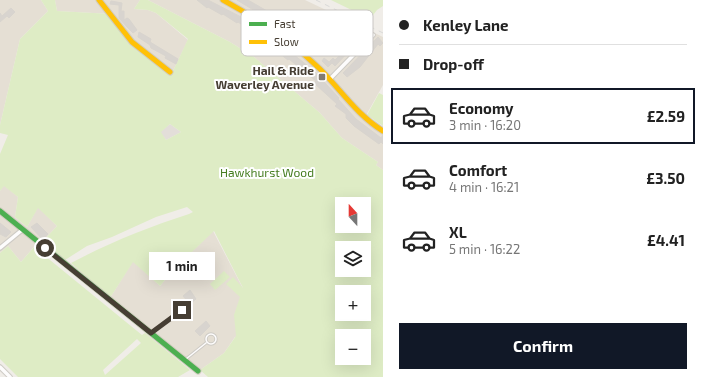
<!DOCTYPE html>
<meta charset="utf-8">
<style>
:root{--surface:#fff;--page:#f2f2f2;--text:#222;--muted:#767676;--line:#e0e0e0;--accent:#111827}
body{margin:0;font-family:"Exo 2",sans-serif;background:var(--page);color:var(--text);height:100vh;display:flex;flex-direction:column;font-size:15px;white-space:nowrap}
*{box-sizing:border-box;margin:0}
p{font-size:13px;color:var(--muted)}
.icon{flex:none;width:22px;height:22px;fill:none;stroke:currentColor;stroke-width:2;stroke-linecap:round;stroke-linejoin:round}
.map{position:relative;flex:1;overflow:hidden}
.panel{display:flex;flex-direction:column;background:var(--surface);width:320px}
.panel>*{flex:none}
.hud{display:grid;align-content:center;height:88px;padding:0 16px;background:var(--surface)}
.needle{width:26px;rotate:339deg}
.buttons{position:absolute;left:335px;top:197px;display:grid;gap:8px}
.buttons a{display:grid;place-items:center;width:36px;height:36px;border-radius:0px;background:var(--surface);box-shadow:0 4px 16px #0002;font-size:20px}
.end{position:absolute;width:18px;height:18px;margin:-9px;border:5px solid #463e33;background:#fff;box-shadow:0 0 0 2px #fff}
.from{border-radius:50%}
.bubble{position:absolute;height:28px;border-radius:0px;background:var(--surface);box-shadow:0 4px 16px #0002;font-size:13px;font-weight:700;line-height:28px;text-align:center}
.hud b{display:flex;align-items:center;gap:14px;height:38px;font-size:15px}
.hud b+b{border-top:1px solid var(--line)}
.hud i{width:10px;height:10px;background:var(--text)}
ul{padding:0;list-style:none}
li{display:flex;align-items:center;gap:12px;height:56px;margin:0 8px 6px;padding:0 8px;border:2px solid transparent;border-radius:0px}
li div{flex:1}
li b{display:block;font-size:15px}
li em{font-style:normal;font-weight:700}
li.selected{border-color:var(--accent)}
li>.icon{width:36px;height:36px;stroke-width:1.5}
.action{display:flex;gap:8px;margin-top:auto;padding:8px 16px}
.action a{flex:1;height:46px;border-radius:0px;background:var(--accent);color:#fff;font-size:16px;font-weight:700;line-height:46px;text-align:center}
main{display:flex;flex:1;min-height:0}
.map>svg:first-child{display:block}
</style>
<main>
<div class="map">
<svg width="383" height="377" viewBox="0 0 383 377">
<rect width="100%" height="100%" fill="#f0ede8"/>
<!-- residential -->
<path fill="#e5dfd4" d="M0,0H41L48,11L20,39L0,125Z
M55,0H140L134,9L148,10L156,13L188,40L173,71L134,41L112,14L57,11Z
M148,0H305L383,37V85L364,119L383,132V170L376,165L378,162L342,138L320,113L254,57L230,42Z
M4,185L18,197L15,217L27,227L38,207L57,226L40,244L38,242L21,262L8,246L0,253V191Z
M213,231L263,327L235,337L224,353L200,370L110,298L133,261L160,286L175,268Z"/>
<!-- industrial -->
<path fill="#e3ded9" d="M170,124L181,132L166,140L160,132Z"/>
<!-- green -->
<path fill="#deecc5" fill-rule="evenodd" d="M41,0H55L57,11L112,14L134,41L173,71L188,39L156,13L148,10L134,9L140,0H148L230,42L254,57L320,113L342,138L378,162L376,165L383,170V377H208L200,370L224,353L236,336L234,315L240,297L226,284L233,277L243,288L214,231L175,268L160,286L133,262L110,298L71,263C109,243 148,227 189,214L193,212L187,207L156,217L112,237L87,246L65,260L42,242L57,226L38,208L27,227L15,217L18,197L4,186L0,191V154L8,135L0,133V125L20,39L48,11ZM170,124L181,132L166,140L161,132ZM342,204H364V226H342ZM342,248H364V270H342ZM342,292H364V314H342ZM342,336H364V358H342Z
M331,0H383V6L377,10L370,19Z
M379,93L383,95V126L367,115Z
M8,246L21,262L34,247L142,335L145,333L190,370L178,377H18L0,359V253ZM137,339L141,343L105,375L103,370Z
M224,271L230,277L215,290L210,284Z"/>
<!-- building -->
<path fill="#d8d4cf" stroke="#d8d4ce" d="M197,0H208L243,18L284,47L313,70L339,98L338,99L356,119L381,138L383,135V144L381,142L379,144L354,126L346,118V114L335,106L337,104L314,83L316,81L289,59L288,60L284,57L266,40L238,22L237,23L223,14L222,15L208,7L207,8Z
M237,0H248L286,22L285,25L306,38L305,40L312,44L313,42L318,45L314,53L304,46L305,44L280,26Z
M111,1L122,3L121,11H124V20L127,18L129,19L137,30L133,33L127,27L119,18V5L110,4Z
M11,8L15,12L9,18L7,16L0,22V13L2,16Z
M363,28L367,32L335,66L332,63L328,67L322,61L324,58L329,62L333,58L335,60L339,56L338,54L358,36Z
M139,32L151,39L150,42L178,59L176,64L165,58L166,56L151,48L150,45L138,37Z
M378,37L383,43L380,46L378,44L360,67L347,77L343,73Z
M0,223L11,232L6,237L0,234Z
M37,223L48,234L43,240L31,227Z
M190,290L196,299L190,304L183,296Z
M206,321L210,326L200,336L195,331Z"/>
<g fill="none" stroke-linecap="round" stroke-linejoin="round">
<defs>
<path id="lane" d="M152,332L182,310
M206 339a5 5 0 1 1 10 0a5 5 0 1 1-10 0Z
M186,359L206,343"/>
<path id="street" d="M330,79L373,35
M0,248L22,230
M0,367L10,377"/>
<path id="fast" d="M0,211L198,371"/>
<path id="slow" d="M99,0L132,42L170,72
M223,0C258,19 291,41 320,69C341,90 357,115 383,131"/>
</defs>
<!-- lane casing -->
<use href="#lane" stroke="#cecbc5" stroke-width="3.5"/>
<!-- street casing -->
<use href="#street" stroke="#cecbc5" stroke-width="5.5"/>
<!-- fast casing -->
<use href="#fast" stroke="#d1ccbf" stroke-width="7"/>
<!-- slow casing -->
<use href="#slow" stroke="#d1ccbf" stroke-width="7"/>
<!-- lane -->
<use href="#lane" stroke="#fdfcfc" stroke-width="1.5"/>
<!-- street -->
<use href="#street" stroke="#fdfcfc" stroke-width="3.5"/>
<!-- fast -->
<use href="#fast" stroke="#4caf50" stroke-width="5"/>
<!-- slow -->
<use href="#slow" stroke="#ffc107" stroke-width="5"/>
<!-- rail -->
<path stroke="#d9d9d8" stroke-width="1" stroke-dasharray="5 5" stroke-linecap="butt" d="M316,0L383,33"/>
</g>
<g fill="none" stroke-linecap="round" stroke-linejoin="round">
<!-- route -->
<path stroke="#463e33" stroke-width="5" d="M45,248L151,333L182,310"/>
</g>
<!-- markers -->
<rect fill="#827b72" stroke="#fff" stroke-width="1.5" x="318" y="73" width="8" height="8" rx="2"/>
<g text-anchor="middle" dominant-baseline="central" stroke-width="4" stroke-linejoin="round" paint-order="stroke">
<!-- poi labels -->
<g font-size="12" font-weight="bold" fill="#463e33" stroke="#fff" text-anchor="end">
<text x="314" y="70">Hail &amp; Ride<tspan x="314" dy="14">Waverley Avenue</tspan></text>
</g>
<!-- park labels -->
<g font-size="12" fill="#467d21" stroke="#fff">
<text x="267" y="172">Hawkhurst Wood</text>
</g>
</g>
<!-- legend -->
<rect x="241" y="10" width="132" height="46" rx="6" fill="#fff" stroke="#c8c5c2" stroke-width="1"/>
<rect x="249" y="22" width="18" height="4" fill="#4caf50"/>
<rect x="249" y="40" width="18" height="4" fill="#ffc107"/>
<g font-size="11" fill="#463e33">
<text x="274" y="28">Fast</text>
<text x="274" y="46">Slow</text>
</g>
</svg>
<div class="buttons">
<a><svg class="needle" viewBox="-14 -14 28 28"><path d="M0-13l5 13h-10z" fill="#e53935"/><path d="M0 13l5-13h-10z" fill="#767676"/></svg></a>
<a><svg class="icon" aria-label="layers" viewBox="0 0 24 24"><path d="M12 4l9 5-9 5-9-5zM3 14l9 5 9-5"/></svg></a>
<a>+</a>
<a>−</a>
</div>
<i class="end from" style="left:45px;top:248px"></i>
<i class="end" style="left:182px;top:310px"></i>
<div class="bubble" style="left:149px;top:252px;width:66px">1 min</div>
</div>
<section class="panel">
<div class="hud">
<b><i class="from"></i>Kenley Lane</b>
<b><i></i>Drop-off</b>
</div>
<ul>
<li class="selected"><svg class="icon" aria-label="car" viewBox="0 0 24 24"><path d="M5 17H2v-5l4-1 3-4h7l3 4 3 1v5h-3M9 17h6M6 11h13"/><circle cx="7" cy="17" r="2"/><circle cx="17" cy="17" r="2"/></svg><div><b>Economy</b><p>3 min · 16:20</p></div><em>£2.59</em></li>
<li><svg class="icon" aria-label="car" viewBox="0 0 24 24"><path d="M5 17H2v-5l4-1 3-4h7l3 4 3 1v5h-3M9 17h6M6 11h13"/><circle cx="7" cy="17" r="2"/><circle cx="17" cy="17" r="2"/></svg><div><b>Comfort</b><p>4 min · 16:21</p></div><em>£3.50</em></li>
<li><svg class="icon" aria-label="car" viewBox="0 0 24 24"><path d="M5 17H2v-5l4-1 3-4h7l3 4 3 1v5h-3M9 17h6M6 11h13"/><circle cx="7" cy="17" r="2"/><circle cx="17" cy="17" r="2"/></svg><div><b>XL</b><p>5 min · 16:22</p></div><em>£4.41</em></li>
</ul>
<div class="action"><a>Confirm</a></div>
</section>
</main>
